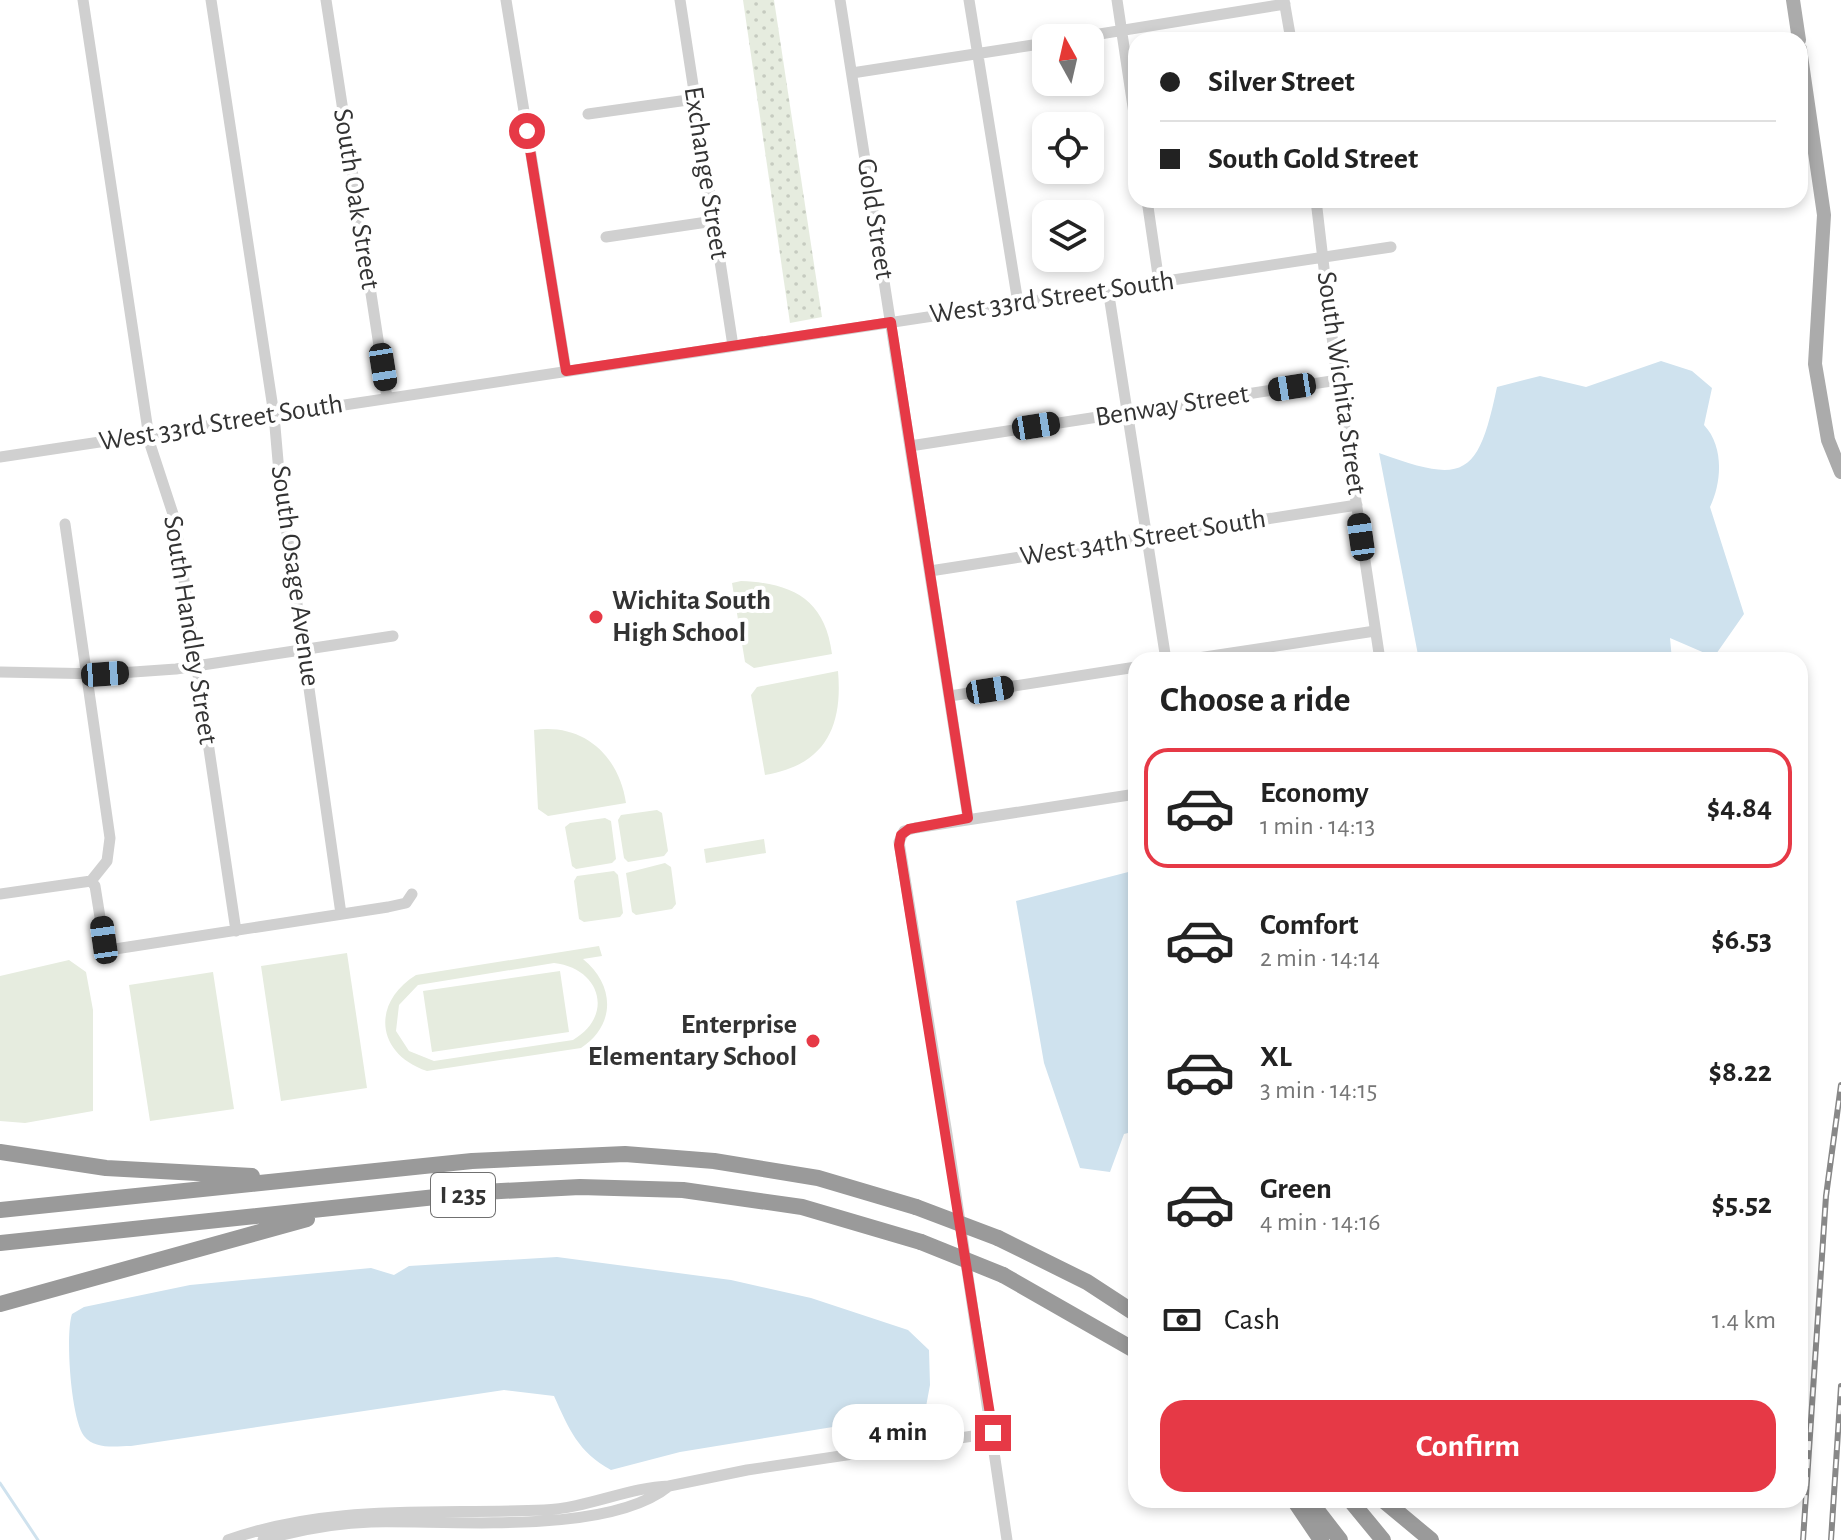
<!DOCTYPE html>
<meta charset="utf-8">
<style>
:root{--surface:#fff;--page:#f2f2f2;--text:#222;--muted:#767676;--line:#e0e0e0;--accent:#e63946}
body{margin:0;font-family:"Alegreya Sans",sans-serif;background:var(--page);color:var(--text);height:100vh;display:flex;flex-direction:column;font-size:30px;white-space:nowrap}
*{box-sizing:border-box;margin:0}
p{font-size:26px;color:var(--muted)}
.icon{flex:none;width:44px;height:44px;fill:none;stroke:currentColor;stroke-width:2;stroke-linecap:round;stroke-linejoin:round}
.map{position:relative;flex:1;overflow:hidden}
.drawer{position:absolute;left:1128px;top:652px;width:680px;height:856px;display:flex;flex-direction:column;background:var(--surface);border-radius:24px;box-shadow:0 4px 12px #0003}
.drawer>*{flex:none}
.guide{position:absolute;left:1128px;top:32px;width:680px;height:176px;border-radius:24px;box-shadow:0 4px 12px #0003;display:grid;align-content:center;height:176px;padding:0 32px;background:var(--surface)}
.needle{width:52px;rotate:352deg}
.buttons{position:absolute;left:1032px;top:24px;display:grid;gap:16px}
.buttons a{display:grid;place-items:center;width:72px;height:72px;border-radius:16px;background:var(--surface);box-shadow:0 4px 12px #0003;font-size:40px}
.end{position:absolute;width:36px;height:36px;margin:-18px;border:10px solid #e63946;background:#fff;box-shadow:0 0 0 4px #fff}
.from{border-radius:50%}
.bubble{position:absolute;height:56px;border-radius:24px;background:var(--surface);box-shadow:0 4px 12px #0003;font-size:26px;font-weight:700;line-height:56px;text-align:center}
.car{position:absolute;width:24px;height:48px;margin:-24px -12px;border-radius:10px;box-shadow:0 0 6px 2px #0007;background:linear-gradient(#222 24%,#8ab4d8 0 40%,#222 0 76%,#8ab4d8 0 86%,#222 0)}
.guide b{display:flex;align-items:center;gap:28px;height:76px;font-size:30px}
.guide b+b{border-top:2px solid var(--line)}
.guide i{width:20px;height:20px;background:var(--text)}
ul{padding:0;list-style:none}
li{display:flex;align-items:center;gap:24px;height:120px;margin:0 16px 12px;padding:0 16px;border:4px solid transparent;border-radius:24px}
li div{flex:1}
li b{display:block;font-size:30px}
li em{font-style:normal;font-weight:700}
li.current{border-color:var(--accent)}
li>.icon{width:72px;height:72px;stroke-width:1.5}
h2{padding:0 32px;font-size:36px;line-height:96px}
.pay{display:flex;align-items:center;gap:20px;height:88px;padding:0 32px;font-size:30px}
.pay p{margin-inline-start:auto}
.primary-button{display:flex;gap:16px;margin-top:auto;padding:16px 32px}
.primary-button a{flex:1;height:92px;border-radius:24px;background:var(--accent);color:#fff;font-size:32px;font-weight:700;line-height:92px;text-align:center}
.map>svg:first-child{display:block}
</style>
<div class="map">
<svg width="1841" height="1540" viewBox="0 0 1841 1540">
<defs>
<pattern id="grass-dots" width="8" height="8" patternUnits="userSpaceOnUse" patternTransform="scale(2)"><rect width="8" height="8" fill="#e6ecdf"/><path d="M2 2h.1M6 6h.1" fill="none" stroke="#c6cbc0" stroke-width="1.8" stroke-linecap="round"/></pattern>
</defs>
<rect width="100%" height="100%" fill="#fff"/>
<!-- grass -->
<path fill="url(#grass-dots)" d="M743,0H774L822,317L790,323Z"/>
<!-- park -->
<path fill="#e6ecdf" fill-rule="evenodd" d="M741,581C792,583 825,599 832,654L754,668L745,662L732,583Z
M838,671C843,727 825,765 765,775L751,695L757,687Z
M534,730C583,723 619,755 626,803L548,816L538,809Z
M657,810L662,813L668,851L664,856L628,862L624,858L618,820L621,815Z
M605,818L611,821L616,859L612,863L576,869L572,866L565,827L570,823Z
M764,839L766,853L706,863L704,849Z
M665,863L671,867L676,904L672,909L636,915L632,912L626,873Z
M614,871L618,875L623,913L620,917L584,922L579,919L574,881L577,876Z
M599,946L602,956L583,959C615,985 616,1025 581,1048L427,1071C376,1054 371,1003 416,975ZM554,963C600,968 615,1015 573,1040L434,1061L409,1051L396,1031L399,1005L418,985Z
M347,953L367,1088L281,1101L261,966Z
M69,960L86,972L93,1010V1111L25,1123L0,1121V976Z
M560,971L569,1032L432,1052L423,991Z
M213,972L234,1109L150,1121L129,985Z"/>
<!-- water -->
<path fill="#cfe2ee" d="M1661,361L1692,371L1712,388L1704,425C1724,446 1722,482 1710,507L1744,614L1714,657L1670,638L1672,660H1419L1379,453C1464,484 1478,478 1497,387L1540,376L1586,387Z
M1136,870V1131L1124,1134L1110,1172L1080,1168L1044,1063L1016,901Z
M557,1257L731,1280L811,1298L908,1330L929,1350L930,1385L925,1412L680,1452L611,1470C578,1452 569,1429 554,1396L504,1390L131,1446C116,1446 95,1450 84,1436C71,1419 65,1335 72,1314L84,1307L190,1285L371,1268L394,1275L409,1266Z"/>
<g fill="none" stroke-linecap="round" stroke-linejoin="round">
<!-- stream -->
<path stroke="#cfe2ee" stroke-width="3" d="M0,1483L38,1540"/>
<!-- minor -->
<path stroke="#d0d0d0" stroke-width="11" d="M83,0L150,444L175,520L236,931
M211,0L274,415L280,484L341,914
M326,0L387,398
M506,0L566,371
M680,0L733,346
M840,0L968,818
M969,0L1018,303
M1117,0L1136,127
M1284,0L1291,40
M1075,38L1285,4
M852,73L1046,43
M588,114L695,99
M1147,200L1159,282
M1316,200L1335,362L1380,660
M606,237L714,221
M1108,289L1166,660
M910,446L1338,380
M0,457L1391,247
M65,524L110,838L107,861L91,881
M930,571L1357,505
M1185,660L1375,631
M0,672L105,674L176,669L393,636
M950,696L1136,667
M91,881L95,886L104,942L115,949L388,907L406,903L412,894
M0,894L91,881
M669,1486L747,1470L993,1433
M228,1540C332,1503 436,1515 544,1510C587,1508 630,1487 669,1486C608,1536 449,1520 371,1522C334,1523 299,1530 263,1540
M1007,1540L947,1134L899,842L904,831L915,828L1136,794"/>
<!-- major -->
<path stroke="#ababab" stroke-width="14" d="M1793,0L1799,40
M1800,49L1824,215L1815,364L1828,440L1841,472"/>
<!-- highway -->
<path stroke="#9a9a9a" stroke-width="16" d="M0,1152L106,1168L252,1176
M0,1210L472,1161L625,1154L714,1161L818,1178L916,1207
M998,1238L1087,1282L1136,1314
M0,1243L483,1192L580,1187L683,1190L802,1207L921,1242
M1003,1275L1136,1351
M0,1304L307,1219
M1294,1500L1321,1540
M1309,1500L1340,1540
M1350,1500L1383,1540
M1383,1500L1431,1540"/>
<defs>
<path id="rail" d="M1803,1540L1826,1196L1841,1085
M1831,1540L1841,1386"/>
</defs>
<!-- rail casing -->
<use href="#rail" stroke="#888" stroke-width="6"/>
<!-- rail -->
<use href="#rail" stroke="#fff" stroke-width="3" stroke-dasharray="9" stroke-linecap="butt"/>
<!-- highway-bridge -->
<path stroke="#9a9a9a" stroke-width="16" d="M916,1207L998,1238
M921,1242L1003,1275"/>
</g>
<g fill="none" stroke-linecap="round" stroke-linejoin="round">
<!-- route -->
<path stroke="#e63946" stroke-width="10" d="M527,131L566,371L891,322L968,818L909,829L901,835L899,845L993,1433"/>
</g>
<!-- markers -->
<g fill="#e63946" stroke="#fff" stroke-width="3">
<circle cx="596" cy="617" r="8"/>
<circle cx="813" cy="1041" r="8"/>
</g>
<g text-anchor="middle" dominant-baseline="central" stroke-width="8" stroke-linejoin="round" paint-order="stroke">
<!-- shield labels -->
<rect fill="#fff" stroke="#707070" stroke-width="2" x="431" y="1173" width="64" height="44" rx="6"/>
<g font-size="26" font-weight="bold" fill="#333">
<text x="463" y="1195">I 235</text>
</g>
<!-- street labels -->
<g font-size="28" fill="#333" stroke="#fff">
<text transform="translate(706 173) rotate(81)">Exchange Street</text>
<text transform="translate(356 199) rotate(81)">South Oak Street</text>
<text transform="translate(875 219) rotate(81)">Gold Street</text>
<text transform="translate(1052 298) rotate(-8)">West 33rd Street South</text>
<text transform="translate(1341 383) rotate(82)">South Wichita Street</text>
<text transform="translate(1172 406) rotate(-9)">Benway Street</text>
<text transform="translate(221 423) rotate(-9)">West 33rd Street South</text>
<text transform="translate(1143 538) rotate(-9)">West 34th Street South</text>
<text transform="translate(295 576) rotate(82)">South Osage Avenue</text>
<text transform="translate(190 630) rotate(81)">South Handley Street</text>
</g>
<!-- poi labels -->
<g font-size="28" font-weight="bold" fill="#333" stroke="#fff" text-anchor="start">
<text x="612" y="601">Wichita South<tspan x="612" dy="32">High School</tspan></text>
<text x="797" y="1025" text-anchor="end">Enterprise<tspan x="797" dy="32">Elementary School</tspan></text>
</g>
</g>
</svg>
<div class="buttons">
<a><svg class="needle" viewBox="-14 -14 28 28"><path d="M0-13l5 13h-10z" fill="#e53935"/><path d="M0 13l5-13h-10z" fill="#767676"/></svg></a>
<a><svg class="icon" aria-label="locate" viewBox="0 0 24 24"><circle cx="12" cy="12" r="6"/><path d="M12 2v4M12 18v4M2 12h4M18 12h4"/></svg></a>
<a><svg class="icon" aria-label="layers" viewBox="0 0 24 24"><path d="M12 4l9 5-9 5-9-5zM3 14l9 5 9-5"/></svg></a>
</div>
<i class="end from" style="left:527px;top:131px"></i>
<i class="end" style="left:993px;top:1433px"></i>
<div class="bubble" style="left:832px;top:1404px;width:132px">4 min</div>
<i class="car" style="left:383px;top:367px;rotate:171deg"></i>
<i class="car" style="left:1292px;top:387px;rotate:261deg"></i>
<i class="car" style="left:1036px;top:426px;rotate:81deg"></i>
<i class="car" style="left:1361px;top:537px;rotate:352deg"></i>
<i class="car" style="left:105px;top:674px;rotate:86deg"></i>
<i class="car" style="left:990px;top:690px;rotate:81deg"></i>
<i class="car" style="left:104px;top:940px;rotate:352deg"></i>
<div class="guide">
<b><i class="from"></i>Silver Street</b>
<b><i></i>South Gold Street</b>
</div>
<section class="drawer">
<h2>Choose a ride</h2>
<ul>
<li class="current"><svg class="icon" aria-label="car" viewBox="0 0 24 24"><path d="M5 17H2v-5l4-1 3-4h7l3 4 3 1v5h-3M9 17h6M6 11h13"/><circle cx="7" cy="17" r="2"/><circle cx="17" cy="17" r="2"/></svg><div><b>Economy</b><p>1 min · 14:13</p></div><em>$4.84</em></li>
<li><svg class="icon" aria-label="car" viewBox="0 0 24 24"><path d="M5 17H2v-5l4-1 3-4h7l3 4 3 1v5h-3M9 17h6M6 11h13"/><circle cx="7" cy="17" r="2"/><circle cx="17" cy="17" r="2"/></svg><div><b>Comfort</b><p>2 min · 14:14</p></div><em>$6.53</em></li>
<li><svg class="icon" aria-label="car" viewBox="0 0 24 24"><path d="M5 17H2v-5l4-1 3-4h7l3 4 3 1v5h-3M9 17h6M6 11h13"/><circle cx="7" cy="17" r="2"/><circle cx="17" cy="17" r="2"/></svg><div><b>XL</b><p>3 min · 14:15</p></div><em>$8.22</em></li>
<li><svg class="icon" aria-label="car" viewBox="0 0 24 24"><path d="M5 17H2v-5l4-1 3-4h7l3 4 3 1v5h-3M9 17h6M6 11h13"/><circle cx="7" cy="17" r="2"/><circle cx="17" cy="17" r="2"/></svg><div><b>Green</b><p>4 min · 14:16</p></div><em>$5.52</em></li>
</ul>
<div class="pay"><svg class="icon" aria-label="cash" viewBox="0 0 24 24"><path d="M3 7h18v10H3z"/><circle cx="12" cy="12" r="2"/></svg>Cash<p>1.4 km</p></div>
<div class="primary-button"><a>Confirm</a></div>
</section>
</div>
